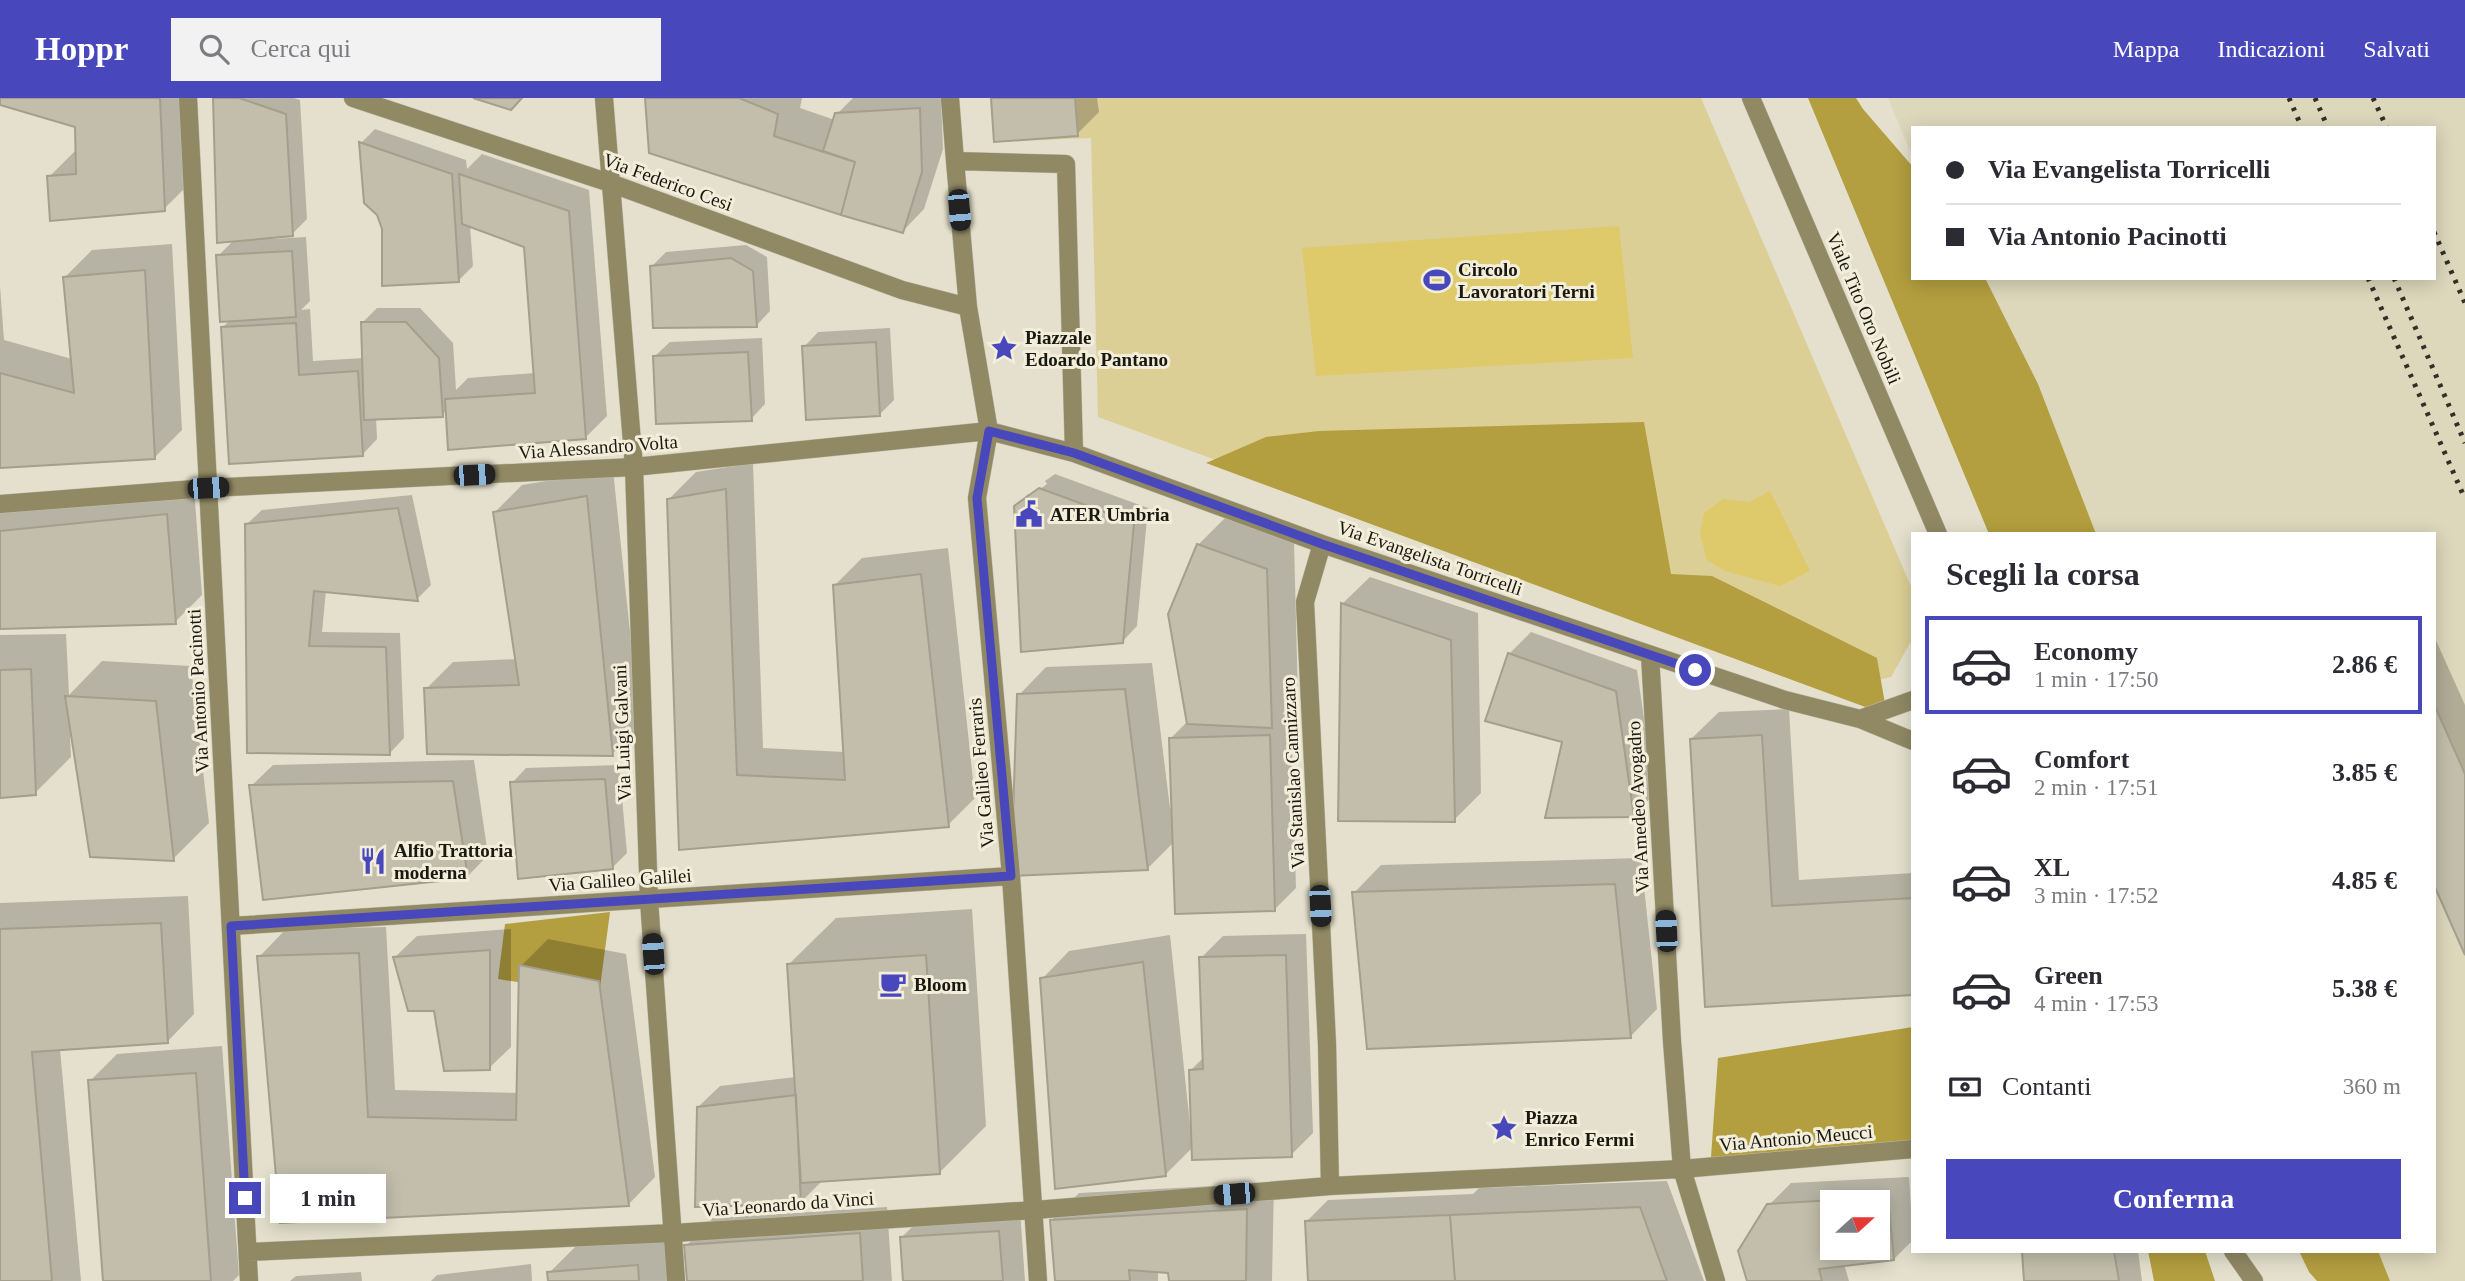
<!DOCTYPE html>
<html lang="it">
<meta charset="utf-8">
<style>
:root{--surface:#fff;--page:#f2f2f3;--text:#2b2b33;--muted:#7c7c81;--line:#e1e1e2;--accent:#4847bc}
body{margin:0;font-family:Georgia,serif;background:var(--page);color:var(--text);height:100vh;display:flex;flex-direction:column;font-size:26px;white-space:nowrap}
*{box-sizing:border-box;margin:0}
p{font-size:23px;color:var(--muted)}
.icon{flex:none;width:38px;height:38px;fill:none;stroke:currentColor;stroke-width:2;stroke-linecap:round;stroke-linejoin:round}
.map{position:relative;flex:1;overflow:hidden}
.details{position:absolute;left:1911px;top:434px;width:525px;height:721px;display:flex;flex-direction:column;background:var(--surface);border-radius:0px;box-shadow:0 4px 18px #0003}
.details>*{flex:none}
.top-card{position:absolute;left:1911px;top:28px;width:525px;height:154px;border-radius:0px;box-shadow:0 4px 18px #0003;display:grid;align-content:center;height:154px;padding:0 35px;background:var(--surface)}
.needle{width:46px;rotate:69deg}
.buttons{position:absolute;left:1820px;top:1092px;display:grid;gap:14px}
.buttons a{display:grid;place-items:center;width:70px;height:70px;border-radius:0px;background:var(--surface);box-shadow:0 4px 18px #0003;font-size:35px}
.end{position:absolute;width:32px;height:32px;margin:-16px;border:9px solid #4847bc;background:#fff;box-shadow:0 0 0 4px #fff}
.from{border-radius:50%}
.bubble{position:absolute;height:49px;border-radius:0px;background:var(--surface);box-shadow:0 4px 18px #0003;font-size:23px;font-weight:700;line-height:49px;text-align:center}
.car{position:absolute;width:21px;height:42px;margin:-21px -10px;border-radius:9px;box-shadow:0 0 5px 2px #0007;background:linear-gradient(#222 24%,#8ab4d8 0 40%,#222 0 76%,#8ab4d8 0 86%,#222 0)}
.top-card b{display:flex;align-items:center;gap:24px;height:66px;font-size:26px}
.top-card b+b{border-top:2px solid var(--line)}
.top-card i{width:18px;height:18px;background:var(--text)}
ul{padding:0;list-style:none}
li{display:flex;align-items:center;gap:21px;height:98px;margin:0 14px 10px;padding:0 21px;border:4px solid transparent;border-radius:0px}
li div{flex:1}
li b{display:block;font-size:26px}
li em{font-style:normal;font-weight:700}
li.on{border-color:var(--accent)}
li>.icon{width:63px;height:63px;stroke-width:1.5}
h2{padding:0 35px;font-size:32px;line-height:84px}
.pay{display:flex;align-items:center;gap:18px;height:77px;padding:0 35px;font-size:26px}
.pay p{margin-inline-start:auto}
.cta{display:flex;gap:14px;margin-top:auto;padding:14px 35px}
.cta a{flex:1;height:80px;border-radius:0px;background:var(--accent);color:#fff;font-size:28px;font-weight:700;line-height:80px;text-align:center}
header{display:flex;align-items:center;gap:42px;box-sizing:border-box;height:98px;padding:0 35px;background:var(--accent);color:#fff}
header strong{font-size:33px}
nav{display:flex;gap:38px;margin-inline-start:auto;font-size:24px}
.search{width:490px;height:63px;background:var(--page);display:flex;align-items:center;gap:18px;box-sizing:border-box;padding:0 24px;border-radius:0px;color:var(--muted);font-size:26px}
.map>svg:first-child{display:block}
</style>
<header>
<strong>Hoppr</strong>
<div class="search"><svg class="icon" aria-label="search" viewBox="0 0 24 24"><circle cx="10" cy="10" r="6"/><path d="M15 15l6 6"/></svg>Cerca qui</div>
<nav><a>Mappa</a><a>Indicazioni</a><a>Salvati</a></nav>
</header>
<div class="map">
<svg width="2465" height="1183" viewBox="0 0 2465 1183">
<rect width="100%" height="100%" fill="#e4e0cd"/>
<!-- built -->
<path fill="#ddd7bc" d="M1888,0H2465V1183H2369L2357,1153H2434V436H2065L1961,180H2434V30H1913V60Z"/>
<!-- green -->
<path fill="#dbcf96" d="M991,0H1701L1913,493V540L1891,579L1840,590L1098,319L1091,40L994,44Z"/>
<!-- forest -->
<path fill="#b39f3f" d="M1808,0H1856L1863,11L1913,69V180H1985L2038,286L2096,436H1989Z
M1644,324L1671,476L1712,478L1877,560L1887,617L1206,365L1266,339L1319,333Z
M610,814L599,897L498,881L505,826Z
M1913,929V1050L1710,1073L1718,960Z
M2148,1153H2205L2215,1183H2154Z
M2299,1153H2378L2390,1183H2317L2309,1174Z"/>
<!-- water -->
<path fill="#dec96b" d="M1619,128L1633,260L1316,278L1302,150Z
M1770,393L1810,473L1780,488L1725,473L1707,462L1700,435L1704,415L1723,401L1749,404Z"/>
<!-- shadow -->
<path fill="#0003" fill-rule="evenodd" d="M0,0H188L191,84L164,111L49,79L76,52V27L0,5Z
M214,0H294L300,2L307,121L292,136L272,138V141L306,139L310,203L301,212L310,211L313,263L364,260L363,224L377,210H420L453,245L456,292L468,280L535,275L526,148L470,128L473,168L458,183L384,131L361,45L375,31L466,62L467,71L482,56L589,92L607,318L585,340L447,312L442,317L376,320L377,341L363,356L222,230L231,221L218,158L234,142Z
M647,0H802L800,10L835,22L837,16L853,0H941L943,51L924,111L903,133Z
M992,0H1097L1099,14L1077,36Z
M172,146L182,332L155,359L0,368V188L4,242L72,261L65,179L92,152Z
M746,147L767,159L770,213L756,228L651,169L666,154Z
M890,230L894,302L879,317L804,249L818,234Z
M762,240L765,306L751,321L655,258L670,244Z
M753,365L763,650L845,654L835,487L862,460L948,450L975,700L948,727L681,750L669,401L696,374Z
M613,372L640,629L612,656L426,591L453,564L517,561L494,415L522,387Z
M1055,376L1148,410L1137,528L1123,543L1016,409L1028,396V400L1047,386L1045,383Z
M194,390L202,497L175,524L0,529V409Z
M412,397L431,487L417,501L326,492L322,534L400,535L404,640L390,655L249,653L247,426L262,412Z
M1225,420L1294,444L1298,601L1282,616H1291L1296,790L1275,811L1174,744L1147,771L1019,597L1046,569L1152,565L1170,710H1173L1170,641L1188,623L1198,447Z
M1370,479L1478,515L1481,695L1454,722L1342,506Z
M1531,534L1637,572L1655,696L1633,717L1564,643L1487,622L1510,555Z
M66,536L69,597L102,563L191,568L209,725L173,761L73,639H70L71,659L35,695L0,698V537Z
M2434,538L2465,607V852L2434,783Z
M1789,611L1799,782L1913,775V896L1706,907L1691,641L1719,614Z
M474,662L488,757L467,779L251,688L273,667Z
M619,667L627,755L613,769L512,685L526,670Z
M1641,760L1657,911L1630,939L1354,795L1381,767Z
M188,798L194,916L167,944L60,951L81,1183H0V805Z
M972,811L986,1028L939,1075L823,1082L801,1104L698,1009L720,988L796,979L789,866L836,820Z
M386,829L395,992L518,995L521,868L548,841L626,856L655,1079L628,1107L282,1124L259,859L286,831Z
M511,831V949L489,970L436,912L395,859L417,838Z
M1306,836L1313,1035L1291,1057L1194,1048L1165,1077L1042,881L1069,853L1170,837L1190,1027H1193L1191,972L1204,959L1201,860L1223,838Z
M222,948L239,1177L233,1183H105L90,983L117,956Z
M1909,1079L1913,1142L1894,1161L1844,1166L1849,1183H1749L1769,1107L1791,1085ZM1832,1104H1878V1150H1832Z
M1667,1083L1704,1183H1310L1307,1123L1328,1102L1473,1096L1479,1090Z
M1274,1085L1272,1183H1171L1170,1173L1158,1172V1183H1057L1052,1122L1079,1095Z
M887,1109L892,1183H688L686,1148L713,1120Z
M1020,1112L1025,1183H905L902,1139L923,1118Z
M665,1141L667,1183H549V1175L577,1147Z
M2024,1153H2138L2142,1183H2025Z
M531,1166L532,1183H431L437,1177Z
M361,1174L362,1183H290L296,1178Z"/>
<!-- building -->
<path fill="#c2beab" stroke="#a39f8c" stroke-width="2" fill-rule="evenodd" d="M0,0H160L165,113L50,123L47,78L76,76L75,29L0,7Z
M213,0H239L286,16L293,138L217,145Z
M473,0H522L511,12Z
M645,0H739L778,16L774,38L855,64L841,117L649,55Z
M991,0H1075L1078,38L994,44Z
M920,10L922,74L903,135L841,117L855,64L823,53L835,15Z
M359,44L452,76L459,184L382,188V131L377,117L364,105Z
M459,76L569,113L586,341L448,352L445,301L535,295L524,149L462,126Z
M292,153L296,219L220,224L216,157Z
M731,160L753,173L757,229L653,230L650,168Z
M145,172L155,361L0,370V275L74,295L63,179Z
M361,224H406L439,260L443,319L364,322Z
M296,225L299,277L358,273L363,358L229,366L221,229Z
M876,244L880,318L806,322L802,248Z
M748,254L752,323L656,326L653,258Z
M1039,390L1134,425L1123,545L1021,554L1014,408Z
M726,391L737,677L845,682L833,487L921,476L949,729L679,752L667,401Z
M587,398L613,658L427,656L424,590L519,587L493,414Z
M398,410L418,503L314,493L309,548L386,549L390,657L247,655L245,426Z
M167,416L176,526L0,531V433Z
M1197,446L1267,471L1272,630L1187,626L1168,516Z
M1341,505L1451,542L1455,724L1338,723Z
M1508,555L1616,593L1634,719L1545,720L1562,644L1485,623Z
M31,571L36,697L0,700V572Z
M1125,591L1148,772L1011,778L1017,596Z
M65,598L156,603L174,763L90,759Z
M2434,606L2465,676V857L2434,787Z
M1270,637L1275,813L1175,816L1169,640Z
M1762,637L1772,808L1913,800V897L1705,909L1690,641Z
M605,681L613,771L518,781L510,684Z
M453,683L468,780L263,802L249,687Z
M1615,786L1631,940L1367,951L1352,794Z
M161,825L168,945L32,954L52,1183H0V831Z
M490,852V972L444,973L434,913H408L393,859Z
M359,855L368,1019L516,1022L519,867L599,883L629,1108L280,1125L257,858Z
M926,857L940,1076L801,1085L787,866Z
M1286,857L1292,1059L1192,1062L1189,972L1203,971L1199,859Z
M1143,864L1166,1078L1055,1091L1040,880Z
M196,975L211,1183H103L88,982Z
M796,997L801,1106L695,1109L697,1009Z
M1888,1099L1894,1162L1819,1171L1822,1183H1747L1738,1153L1767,1106ZM1832,1104H1878V1150H1832Z
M1640,1109L1667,1183H1455L1450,1117Z
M1247,1111L1246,1183H1169L1168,1175L1129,1172L1130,1183H1055L1050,1122Z
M1450,1117L1455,1183H1308L1305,1123Z
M999,1133L1003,1183H903L900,1139Z
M860,1135L863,1183H687L684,1147Z
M2022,1153H2114L2119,1183H2024Z
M638,1167L639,1183H548L547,1174Z"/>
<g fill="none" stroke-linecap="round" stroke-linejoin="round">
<defs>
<path id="minor" d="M188,0L249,1183
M353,0L610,85L902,192L968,209
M604,0L634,369L649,802L676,1183
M950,0L955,63
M1751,0L1938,436
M0,406L208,390L634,369L989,333L1074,355L1322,446L1785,602L1860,621L1913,602
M1322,446L1305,504L1327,946L1330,1088
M1650,557L1672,943L1682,1071L1716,1183
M1860,621L1913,643
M231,828L1011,778
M2233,1153L2254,1183
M248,1154L674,1135L1035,1112L1330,1088L1682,1071L1913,1051
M1038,1183L1011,778L977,400L989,333L968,209L955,63L1066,66L1074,355"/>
</defs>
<!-- minor casing -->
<use href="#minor" stroke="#bfbcab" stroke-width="19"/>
<!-- minor -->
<use href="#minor" stroke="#918964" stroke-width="18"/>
<!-- rail -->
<path stroke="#312f27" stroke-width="5" stroke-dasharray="3.5 7" stroke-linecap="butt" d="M2289,0L2302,30
M2315,0L2328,30
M2373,0L2387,30
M2434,134L2465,205
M2368,180L2465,401
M2394,180L2465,345"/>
</g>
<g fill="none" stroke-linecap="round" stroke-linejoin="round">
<!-- route -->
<path stroke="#4847bc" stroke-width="9" d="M245,1100L231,828L1011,778L977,400L989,333L1074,355L1322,446L1695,572"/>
</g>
<!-- icons -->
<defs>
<symbol id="stadium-bare" viewBox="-9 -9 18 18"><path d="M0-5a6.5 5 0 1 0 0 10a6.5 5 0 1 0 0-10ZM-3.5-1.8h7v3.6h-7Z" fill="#4847bc" stroke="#f2eeda" stroke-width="2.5" paint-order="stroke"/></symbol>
<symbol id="sight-bare" viewBox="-9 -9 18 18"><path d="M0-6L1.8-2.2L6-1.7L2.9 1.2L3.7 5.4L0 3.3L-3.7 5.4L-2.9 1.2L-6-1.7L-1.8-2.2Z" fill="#4847bc" stroke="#f2eeda" stroke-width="2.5" paint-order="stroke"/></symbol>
<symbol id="civic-bare" viewBox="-9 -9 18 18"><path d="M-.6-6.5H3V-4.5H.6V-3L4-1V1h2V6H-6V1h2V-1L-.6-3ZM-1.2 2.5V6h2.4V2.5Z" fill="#4847bc" stroke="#f2eeda" stroke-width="2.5" paint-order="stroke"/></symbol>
<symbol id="restaurant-bare" viewBox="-9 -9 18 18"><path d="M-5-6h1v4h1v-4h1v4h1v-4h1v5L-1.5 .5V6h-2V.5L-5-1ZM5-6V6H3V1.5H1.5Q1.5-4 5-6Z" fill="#4847bc" stroke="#f2eeda" stroke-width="2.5" paint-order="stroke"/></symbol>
<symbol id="cafe-bare" viewBox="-9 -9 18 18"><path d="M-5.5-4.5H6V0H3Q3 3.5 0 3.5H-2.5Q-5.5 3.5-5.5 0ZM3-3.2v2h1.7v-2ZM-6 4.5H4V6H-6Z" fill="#4847bc" stroke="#f2eeda" stroke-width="2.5" paint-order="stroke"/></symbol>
</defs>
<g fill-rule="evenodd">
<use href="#stadium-bare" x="1418" y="163" width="38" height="38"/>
<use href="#sight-bare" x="985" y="231" width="38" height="38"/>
<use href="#civic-bare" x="1010" y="397" width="38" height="38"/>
<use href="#restaurant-bare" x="354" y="744" width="38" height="38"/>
<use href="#cafe-bare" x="874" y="867" width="38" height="38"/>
<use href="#sight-bare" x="1485" y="1011" width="38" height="38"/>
</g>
<g text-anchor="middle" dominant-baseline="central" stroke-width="6" stroke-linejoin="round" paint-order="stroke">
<!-- street labels -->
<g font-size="19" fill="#191811" stroke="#f2eeda">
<text transform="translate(668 84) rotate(20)">Via Federico Cesi</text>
<text transform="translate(1864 210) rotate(67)">Viale Tito Oro Nobili</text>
<text transform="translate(598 349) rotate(-4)">Via Alessandro Volta</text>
<text transform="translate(1430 460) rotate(19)">Via Evangelista Torricelli</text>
<text transform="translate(198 593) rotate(-93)">Via Antonio Pacinotti</text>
<text transform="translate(622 635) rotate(-92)">Via Luigi Galvani</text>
<text transform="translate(981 675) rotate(-95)">Via Galileo Ferraris</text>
<text transform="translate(1293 675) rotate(-93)">Via Stanislao Cannizzaro</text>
<text transform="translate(1638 709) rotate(-93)">Via Amedeo Avogadro</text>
<text transform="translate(620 782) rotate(-4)">Via Galileo Galilei</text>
<text transform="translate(1796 1040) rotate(-5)">Via Antonio Meucci</text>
<text transform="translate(788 1106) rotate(-4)">Via Leonardo da Vinci</text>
</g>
<!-- poi labels -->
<g font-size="19" font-weight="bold" fill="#191811" stroke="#f2eeda" text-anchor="start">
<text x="1458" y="171">Circolo<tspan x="1458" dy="22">Lavoratori Terni</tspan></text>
<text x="1025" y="239">Piazzale<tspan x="1025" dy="22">Edoardo Pantano</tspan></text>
<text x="1050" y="416">ATER Umbria</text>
<text x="394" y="752">Alfio Trattoria<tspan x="394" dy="22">moderna</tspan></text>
<text x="914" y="886">Bloom</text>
<text x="1525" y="1019">Piazza<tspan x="1525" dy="22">Enrico Fermi</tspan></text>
</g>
</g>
</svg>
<div class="buttons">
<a><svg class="needle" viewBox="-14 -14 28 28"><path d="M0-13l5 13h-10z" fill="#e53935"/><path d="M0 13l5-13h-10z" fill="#7c7c81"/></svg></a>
</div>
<i class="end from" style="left:1695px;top:572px"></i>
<i class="end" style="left:245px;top:1100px"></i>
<div class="bubble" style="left:270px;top:1076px;width:116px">1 min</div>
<i class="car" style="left:959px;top:112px;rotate:175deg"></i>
<i class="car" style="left:474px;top:377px;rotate:87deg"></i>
<i class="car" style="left:208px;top:390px;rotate:87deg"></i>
<i class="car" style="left:1320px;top:808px;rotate:177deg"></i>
<i class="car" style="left:1666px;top:833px;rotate:357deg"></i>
<i class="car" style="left:653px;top:856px;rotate:356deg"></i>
<i class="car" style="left:1234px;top:1096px;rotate:265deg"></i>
<div class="top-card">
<b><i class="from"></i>Via Evangelista Torricelli</b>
<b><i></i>Via Antonio Pacinotti</b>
</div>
<section class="details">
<h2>Scegli la corsa</h2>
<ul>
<li class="on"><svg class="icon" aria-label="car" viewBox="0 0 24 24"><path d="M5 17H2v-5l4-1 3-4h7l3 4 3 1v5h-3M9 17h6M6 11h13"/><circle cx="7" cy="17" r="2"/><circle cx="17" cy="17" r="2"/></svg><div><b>Economy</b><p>1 min · 17:50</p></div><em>2.86 €</em></li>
<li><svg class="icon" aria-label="car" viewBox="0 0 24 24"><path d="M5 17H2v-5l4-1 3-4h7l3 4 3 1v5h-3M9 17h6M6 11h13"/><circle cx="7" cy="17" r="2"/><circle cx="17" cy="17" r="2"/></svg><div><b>Comfort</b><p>2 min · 17:51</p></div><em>3.85 €</em></li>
<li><svg class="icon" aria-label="car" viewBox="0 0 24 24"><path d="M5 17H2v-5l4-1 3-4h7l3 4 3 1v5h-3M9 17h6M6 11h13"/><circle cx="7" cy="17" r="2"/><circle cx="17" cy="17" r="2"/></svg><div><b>XL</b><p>3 min · 17:52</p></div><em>4.85 €</em></li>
<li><svg class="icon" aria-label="car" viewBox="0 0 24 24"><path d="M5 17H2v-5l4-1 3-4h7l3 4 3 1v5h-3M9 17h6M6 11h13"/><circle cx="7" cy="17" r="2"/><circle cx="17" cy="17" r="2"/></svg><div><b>Green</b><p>4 min · 17:53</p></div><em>5.38 €</em></li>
</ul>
<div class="pay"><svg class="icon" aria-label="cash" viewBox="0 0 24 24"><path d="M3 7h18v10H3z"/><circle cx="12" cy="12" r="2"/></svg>Contanti<p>360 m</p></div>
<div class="cta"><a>Conferma</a></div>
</section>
</div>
